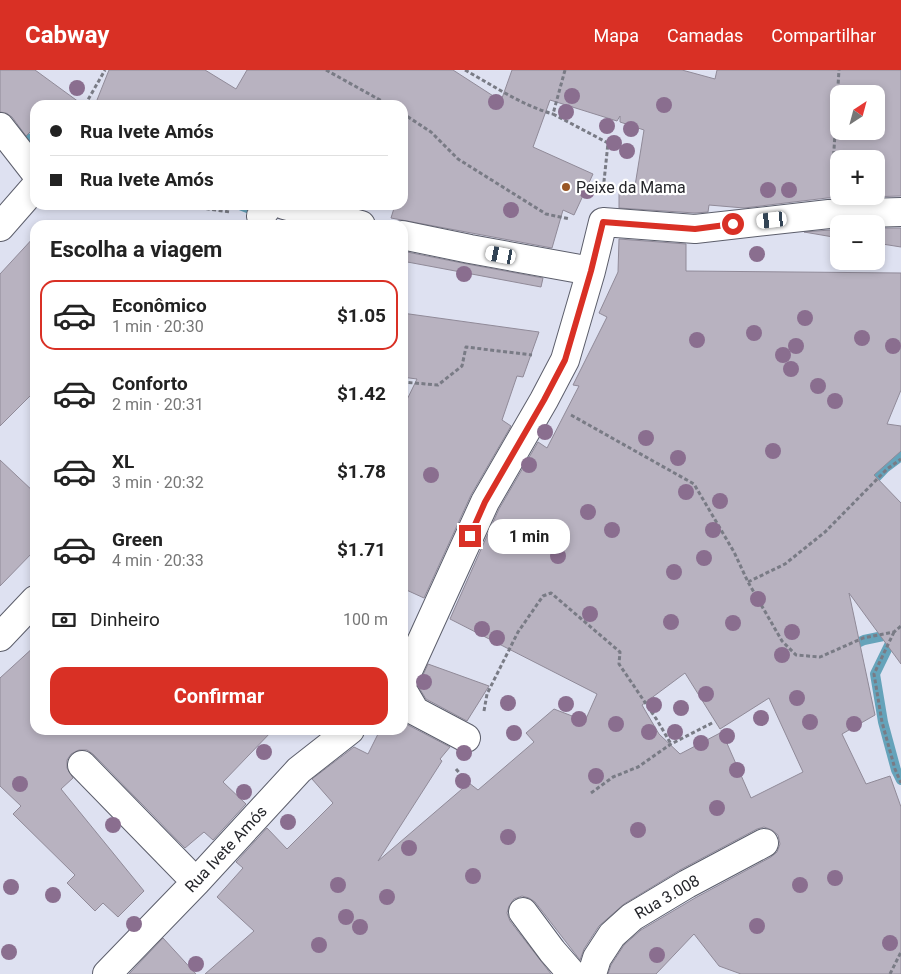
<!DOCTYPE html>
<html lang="pt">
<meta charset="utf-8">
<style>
:root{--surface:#fff;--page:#f2f2f2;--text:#222;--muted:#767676;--line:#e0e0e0;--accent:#d93025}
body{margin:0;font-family:Roboto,sans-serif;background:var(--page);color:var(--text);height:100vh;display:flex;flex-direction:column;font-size:19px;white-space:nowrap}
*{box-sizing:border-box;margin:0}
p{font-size:16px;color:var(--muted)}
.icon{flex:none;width:28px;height:28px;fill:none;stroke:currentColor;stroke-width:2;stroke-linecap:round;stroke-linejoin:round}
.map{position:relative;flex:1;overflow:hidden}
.sheet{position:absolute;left:30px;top:150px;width:378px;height:515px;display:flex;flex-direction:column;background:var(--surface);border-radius:15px;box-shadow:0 2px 8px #0003}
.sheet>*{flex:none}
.guide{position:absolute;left:30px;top:30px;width:378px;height:110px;border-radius:15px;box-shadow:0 2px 8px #0003;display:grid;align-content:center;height:110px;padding:0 20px;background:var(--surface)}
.needle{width:32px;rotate:36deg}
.tools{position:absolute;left:830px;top:15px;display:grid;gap:10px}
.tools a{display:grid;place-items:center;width:55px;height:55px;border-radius:10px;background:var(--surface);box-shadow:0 2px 8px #0003;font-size:25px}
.end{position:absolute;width:22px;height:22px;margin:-11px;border:6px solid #d93025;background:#fff;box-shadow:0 0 0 2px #fff}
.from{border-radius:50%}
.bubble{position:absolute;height:35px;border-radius:15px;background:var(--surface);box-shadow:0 2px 8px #0003;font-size:16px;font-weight:700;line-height:35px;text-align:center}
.car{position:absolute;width:15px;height:30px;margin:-15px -8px;border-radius:6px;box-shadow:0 0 4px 1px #0007;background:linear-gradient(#fff 24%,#345 0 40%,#fff 0 76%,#345 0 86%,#fff 0)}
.guide b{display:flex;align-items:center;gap:18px;height:48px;font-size:19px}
.guide b+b{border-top:1px solid var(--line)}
.guide i{width:12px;height:12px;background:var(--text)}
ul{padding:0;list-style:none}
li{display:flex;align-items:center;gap:15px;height:70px;margin:0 10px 8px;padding:0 10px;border:2px solid transparent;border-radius:15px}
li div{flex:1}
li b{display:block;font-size:19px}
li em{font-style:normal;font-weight:700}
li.active{border-color:var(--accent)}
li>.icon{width:45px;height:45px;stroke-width:1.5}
h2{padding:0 20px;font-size:22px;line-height:60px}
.pay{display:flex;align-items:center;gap:12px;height:55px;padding:0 20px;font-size:19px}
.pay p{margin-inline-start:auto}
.primary-button{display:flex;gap:10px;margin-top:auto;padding:10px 20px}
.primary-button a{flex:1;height:58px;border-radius:15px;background:var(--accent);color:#fff;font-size:20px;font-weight:700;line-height:58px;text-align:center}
header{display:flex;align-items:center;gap:30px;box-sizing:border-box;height:70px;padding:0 25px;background:var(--accent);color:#fff}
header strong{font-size:24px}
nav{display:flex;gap:28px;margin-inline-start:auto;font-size:18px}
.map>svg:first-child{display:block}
</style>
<header>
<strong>Cabway</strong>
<nav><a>Mapa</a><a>Camadas</a><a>Compartilhar</a></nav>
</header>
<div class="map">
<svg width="901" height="904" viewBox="0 0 901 904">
<rect width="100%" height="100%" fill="#dee1f1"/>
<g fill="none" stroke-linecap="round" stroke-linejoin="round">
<!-- stream -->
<path stroke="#65a3ba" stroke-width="10" d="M13,59L35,73
M240,135L260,143L261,141
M867,417L885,398L901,386
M901,557L895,563L875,604L883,652L896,700L901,710
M847,578L864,570L893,564"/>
</g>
<!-- building -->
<path fill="#b8b2c0" stroke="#908a98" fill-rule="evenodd" d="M0,0H35L83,35H35V57L26,66L12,47L6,43L0,42Z
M109,0H205L236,19L247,0H453L501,31L512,0H682L715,9L717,0H901V126L827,128L744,138L709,135L708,142L695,143L619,138V116L634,122L644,60L620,52V46L617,51L550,30L533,77L593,104L574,145L563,140L552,178L391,148L395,135H402V35H95ZM839,24H876V61H839ZM839,89H876V126H839Z
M876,158H901V177L876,173Z
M839,159V168L804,162L830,160Z
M35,166V321L0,356V204Z
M619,169L686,174V201L901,203V320L887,354L901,356V381L874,405L901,433V594L849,523L875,645L842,664L866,714L890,706L901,737V904H741L719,896L694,864L656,904H608L611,895L624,875L641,860L695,828L771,787L777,782L780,774L778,765L772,760L764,757L757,759L680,800L624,834L599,856L584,879L580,890L535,832L529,828L522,826L514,829L509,836L507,843L510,851L551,904H205L254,861L217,827L243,798L236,792L267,758L287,779L333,733L312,709L354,677L368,684L380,660H402V650L408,655L450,677L440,689L442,691L378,791L469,713L478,720L534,672L526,663L554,639L585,651L597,624L450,549L499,439L538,372L547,378L579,316L573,315L607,247L599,243L618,202ZM685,603L720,659L769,628L803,702L751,728L722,662L680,684L659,664L642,635Z
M402,181L467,194L543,208L541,217L402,191Z
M402,243L539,262L523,307L517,306L502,350L511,356L471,425L424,528L402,518V340L417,309L402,307Z
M0,390L35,423V480L0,516Z
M35,576V660H273L223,712L246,734L213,770L204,762L185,778L93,684L87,680H79L71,684L67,690V698L73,708L61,719L144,821L118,847L103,833L95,841L67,813L75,805L13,744L21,736L0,716V608Z
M428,594L489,616L467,651L426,629L418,616Z
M163,868L196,904H129Z"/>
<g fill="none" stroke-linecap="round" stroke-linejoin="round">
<defs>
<path id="minor" d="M0,57L35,102
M284,135L361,155
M261,146L269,135
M0,157L35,117
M402,165L470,179L591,201
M0,567L35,530
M402,614L485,432L544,330L565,290L591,201L603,152L695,159L829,144L901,142
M402,619L415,641L466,668
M82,695L196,812
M523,842L552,881L572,904
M107,904L196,812L299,700L350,660
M592,904L597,888L612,865L632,847L687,814L764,773"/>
</defs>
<!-- minor casing -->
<use href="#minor" stroke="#5c5e6b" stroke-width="30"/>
<!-- path -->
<path stroke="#797b85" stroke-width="3" stroke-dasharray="4 2.5" stroke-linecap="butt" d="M326,0L389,35
M465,0C494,16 521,35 553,44
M565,0L553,44L608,73L603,121
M85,35L105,0
M402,43L431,62L458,89L546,144L570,149
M832,111L839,0
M180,135L230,142
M402,312L438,315L462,296L466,277L532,285
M571,345L694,414L734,482L748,512L782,571L796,585L820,587L863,568L894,562L901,556
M748,512L785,494L825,462L887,399L901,389
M894,562L874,604L882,652L895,699L901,713
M484,641L487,624L518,562L543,526L551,523L620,582L619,594L621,597L657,650L671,674
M456,699L467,712
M591,723L613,707L638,697L671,674L714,652
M890,904L901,882"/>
<!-- minor -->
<use href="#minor" stroke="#fff" stroke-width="28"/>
</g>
<!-- trees -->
<g fill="#8a6e8f">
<circle cx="77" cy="18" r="8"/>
<circle cx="572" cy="26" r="8"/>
<circle cx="496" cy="32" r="8"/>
<circle cx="664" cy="35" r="8"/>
<circle cx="566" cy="42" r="8"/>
<circle cx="607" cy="56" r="8"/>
<circle cx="631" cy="59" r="8"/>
<circle cx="614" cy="73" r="8"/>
<circle cx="627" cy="81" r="8"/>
<circle cx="768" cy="120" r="8"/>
<circle cx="789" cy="120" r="8"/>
<circle cx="587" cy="121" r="8"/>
<circle cx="511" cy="140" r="8"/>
<circle cx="757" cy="184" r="8"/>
<circle cx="464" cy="204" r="8"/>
<circle cx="805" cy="248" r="8"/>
<circle cx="754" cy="263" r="8"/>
<circle cx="862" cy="268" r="8"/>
<circle cx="697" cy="270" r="8"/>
<circle cx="796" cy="276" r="8"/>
<circle cx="893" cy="276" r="8"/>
<circle cx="783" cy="285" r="8"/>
<circle cx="791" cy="299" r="8"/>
<circle cx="818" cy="316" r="8"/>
<circle cx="835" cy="331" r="8"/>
<circle cx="545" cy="362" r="8"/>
<circle cx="646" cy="368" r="8"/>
<circle cx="773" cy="381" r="8"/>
<circle cx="678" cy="388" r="8"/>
<circle cx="529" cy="395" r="8"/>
<circle cx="431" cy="405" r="8"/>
<circle cx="686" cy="422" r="8"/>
<circle cx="720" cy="431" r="8"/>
<circle cx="588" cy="442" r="8"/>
<circle cx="612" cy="460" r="8"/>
<circle cx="713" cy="460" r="8"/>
<circle cx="539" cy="475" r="8"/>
<circle cx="558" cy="486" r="8"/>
<circle cx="704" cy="488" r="8"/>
<circle cx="674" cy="502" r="8"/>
<circle cx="758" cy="529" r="8"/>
<circle cx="590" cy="544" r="8"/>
<circle cx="671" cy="552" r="8"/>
<circle cx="733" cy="553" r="8"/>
<circle cx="482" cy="559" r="8"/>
<circle cx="792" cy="562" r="8"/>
<circle cx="497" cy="568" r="8"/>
<circle cx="782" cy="585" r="8"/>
<circle cx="424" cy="612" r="8"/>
<circle cx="706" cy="624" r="8"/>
<circle cx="797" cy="628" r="8"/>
<circle cx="508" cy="633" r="8"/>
<circle cx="566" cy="634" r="8"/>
<circle cx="654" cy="635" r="8"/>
<circle cx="681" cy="638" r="8"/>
<circle cx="761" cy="648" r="8"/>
<circle cx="579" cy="649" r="8"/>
<circle cx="810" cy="652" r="8"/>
<circle cx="616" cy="654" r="8"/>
<circle cx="854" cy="654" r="8"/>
<circle cx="649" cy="662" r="8"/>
<circle cx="675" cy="662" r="8"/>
<circle cx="514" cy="663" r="8"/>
<circle cx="727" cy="666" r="8"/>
<circle cx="701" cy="673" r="8"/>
<circle cx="264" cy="682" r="8"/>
<circle cx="464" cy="683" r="8"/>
<circle cx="737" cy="700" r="8"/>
<circle cx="596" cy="706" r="8"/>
<circle cx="463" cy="711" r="8"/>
<circle cx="20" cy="714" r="8"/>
<circle cx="244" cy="722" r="8"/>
<circle cx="717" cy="738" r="8"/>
<circle cx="288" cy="752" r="8"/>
<circle cx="113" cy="755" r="8"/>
<circle cx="638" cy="760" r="8"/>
<circle cx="508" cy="767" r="8"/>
<circle cx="409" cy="778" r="8"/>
<circle cx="473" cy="806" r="8"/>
<circle cx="835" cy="808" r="8"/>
<circle cx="338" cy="815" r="8"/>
<circle cx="800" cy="815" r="8"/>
<circle cx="11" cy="817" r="8"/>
<circle cx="53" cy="825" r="8"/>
<circle cx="387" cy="827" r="8"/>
<circle cx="346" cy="847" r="8"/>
<circle cx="134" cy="854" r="8"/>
<circle cx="757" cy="856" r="8"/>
<circle cx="360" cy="857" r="8"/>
<circle cx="890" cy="873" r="8"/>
<circle cx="319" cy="875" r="8"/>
<circle cx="9" cy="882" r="8"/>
<circle cx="657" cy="885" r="8"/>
<circle cx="196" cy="894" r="8"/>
</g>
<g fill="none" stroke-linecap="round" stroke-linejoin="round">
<!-- route -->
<path stroke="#d93025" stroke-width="6" d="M470,466L485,432L544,330L565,290L591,201L603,152L695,159L733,154"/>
</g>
<!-- markers -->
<circle fill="#995625" stroke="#fff" stroke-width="2" cx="566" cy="117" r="5"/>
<g text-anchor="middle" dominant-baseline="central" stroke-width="4.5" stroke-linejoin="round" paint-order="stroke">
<!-- poi labels -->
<g font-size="16" fill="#25262b" stroke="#fff" text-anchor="start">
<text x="576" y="117">Peixe da Mama</text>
</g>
<!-- street labels -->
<g font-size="16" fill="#25262b" stroke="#fff">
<text transform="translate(226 779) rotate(-47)">Rua Ivete Amós</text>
<text transform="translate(667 827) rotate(-30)">Rua 3.008</text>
</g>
</g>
</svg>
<div class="tools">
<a><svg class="needle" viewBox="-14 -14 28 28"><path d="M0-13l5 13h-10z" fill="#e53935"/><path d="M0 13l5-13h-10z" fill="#767676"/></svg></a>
<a>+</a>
<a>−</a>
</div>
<i class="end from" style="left:733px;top:154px"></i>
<i class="end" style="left:470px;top:466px"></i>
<div class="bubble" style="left:488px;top:449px;width:82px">1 min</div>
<i class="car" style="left:772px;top:150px;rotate:264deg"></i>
<i class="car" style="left:501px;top:185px;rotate:281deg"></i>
<div class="guide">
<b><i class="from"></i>Rua Ivete Amós</b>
<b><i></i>Rua Ivete Amós</b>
</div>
<section class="sheet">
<h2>Escolha a viagem</h2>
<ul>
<li class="active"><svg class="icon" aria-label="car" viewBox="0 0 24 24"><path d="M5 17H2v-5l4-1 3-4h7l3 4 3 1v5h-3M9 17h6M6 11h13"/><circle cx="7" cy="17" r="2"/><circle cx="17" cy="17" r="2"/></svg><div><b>Econômico</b><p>1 min · 20:30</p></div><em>$1.05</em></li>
<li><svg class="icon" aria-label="car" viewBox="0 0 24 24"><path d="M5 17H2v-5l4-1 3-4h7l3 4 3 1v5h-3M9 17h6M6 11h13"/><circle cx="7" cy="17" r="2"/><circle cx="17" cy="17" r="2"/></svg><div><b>Conforto</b><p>2 min · 20:31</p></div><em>$1.42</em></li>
<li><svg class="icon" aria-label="car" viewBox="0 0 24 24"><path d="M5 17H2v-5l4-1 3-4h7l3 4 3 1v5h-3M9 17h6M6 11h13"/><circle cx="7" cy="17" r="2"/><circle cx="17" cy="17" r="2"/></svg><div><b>XL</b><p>3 min · 20:32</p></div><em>$1.78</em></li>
<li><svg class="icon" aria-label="car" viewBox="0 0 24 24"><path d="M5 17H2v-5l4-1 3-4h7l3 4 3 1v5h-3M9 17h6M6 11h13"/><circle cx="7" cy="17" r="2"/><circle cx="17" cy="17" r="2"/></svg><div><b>Green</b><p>4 min · 20:33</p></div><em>$1.71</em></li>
</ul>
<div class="pay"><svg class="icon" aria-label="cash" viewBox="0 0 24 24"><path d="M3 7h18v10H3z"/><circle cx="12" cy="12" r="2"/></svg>Dinheiro<p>100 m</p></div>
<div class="primary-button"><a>Confirmar</a></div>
</section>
</div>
